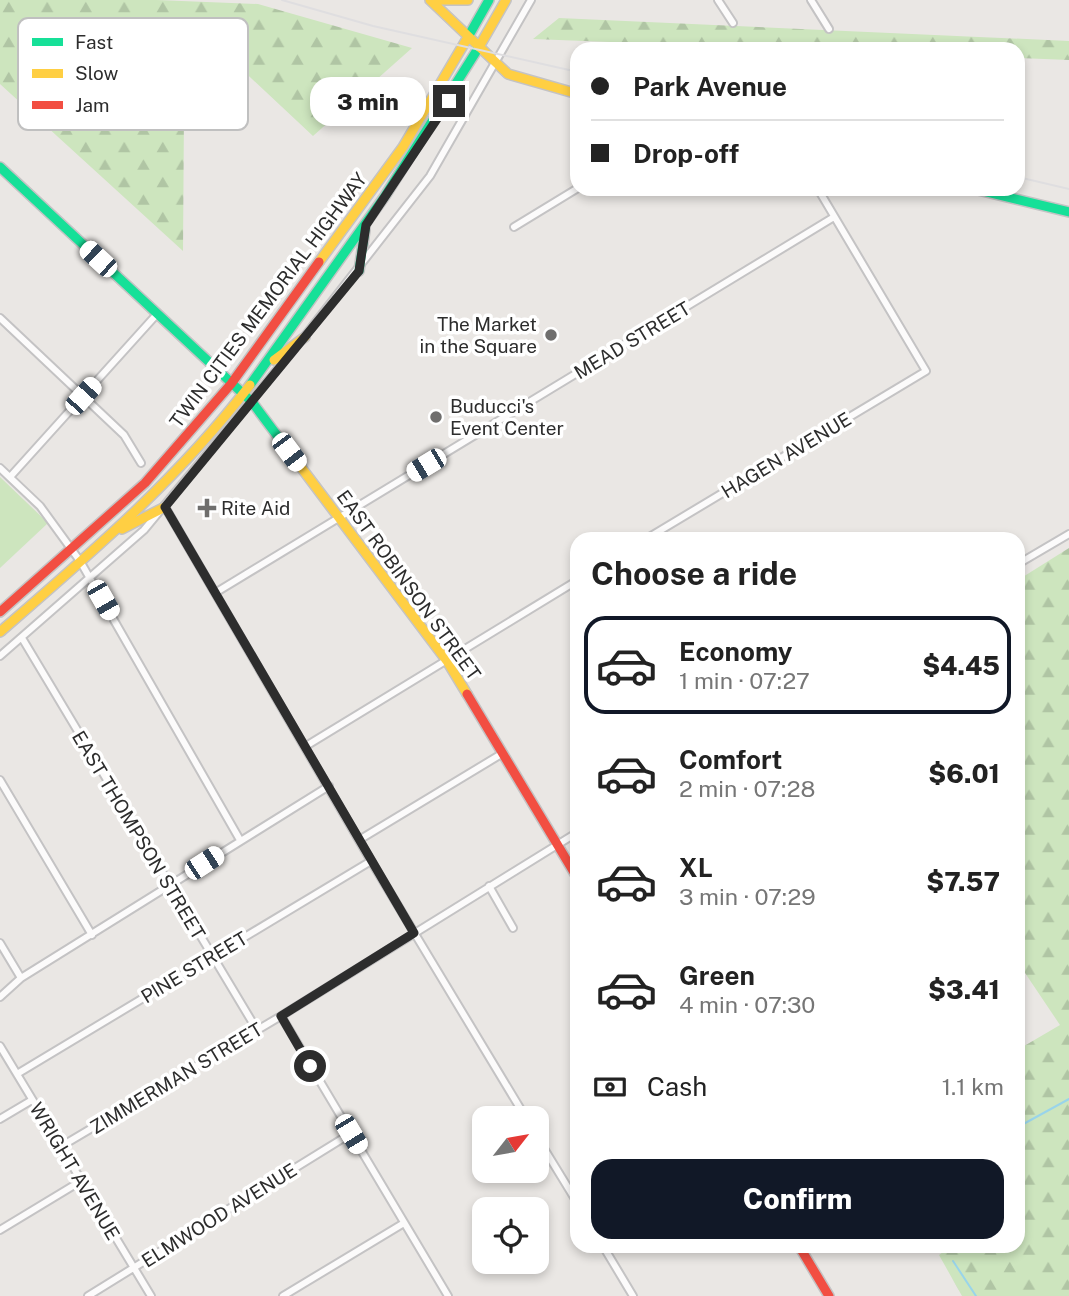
<!DOCTYPE html>
<meta charset="utf-8">
<style>
:root{--surface:#fff;--page:#f6f6f6;--text:#222;--muted:#767676;--line:#e0e0e0;--accent:#111827}
body{margin:0;font-family:"Public Sans",sans-serif;background:var(--page);color:var(--text);height:100vh;display:flex;flex-direction:column;font-size:26px;white-space:nowrap}
*{box-sizing:border-box;margin:0}
p{font-size:23px;color:var(--muted)}
.icon{flex:none;width:38px;height:38px;fill:none;stroke:currentColor;stroke-width:2;stroke-linecap:round;stroke-linejoin:round}
.map{position:relative;flex:1;overflow:hidden}
.sheet{position:absolute;left:570px;top:532px;width:455px;height:721px;display:flex;flex-direction:column;background:var(--surface);border-radius:21px;box-shadow:0 4px 10px #0003}
.sheet>*{flex:none}
.guide{position:absolute;left:570px;top:42px;width:455px;height:154px;border-radius:21px;box-shadow:0 4px 10px #0003;display:grid;align-content:center;height:154px;padding:0 21px;background:var(--surface)}
.needle{width:46px;rotate:59deg}
.tools{position:absolute;left:472px;top:1106px;display:grid;gap:14px}
.tools a{display:grid;place-items:center;width:77px;height:77px;border-radius:14px;background:var(--surface);box-shadow:0 4px 10px #0003;font-size:35px}
.end{position:absolute;width:32px;height:32px;margin:-16px;border:9px solid #2d2d2d;background:#fff;box-shadow:0 0 0 4px #fff}
.from{border-radius:50%}
.bubble{position:absolute;height:49px;border-radius:21px;background:var(--surface);box-shadow:0 4px 10px #0003;font-size:23px;font-weight:800;line-height:49px;text-align:center}
.car{position:absolute;width:21px;height:42px;margin:-21px -10px;border-radius:9px;box-shadow:0 0 5px 2px #0007;background:linear-gradient(#fff 24%,#345 0 40%,#fff 0 76%,#345 0 86%,#fff 0)}
.guide b{display:flex;align-items:center;gap:24px;height:66px;font-size:26px}
.guide b+b{border-top:2px solid var(--line)}
.guide i{width:18px;height:18px;background:var(--text)}
ul{padding:0;list-style:none}
li{display:flex;align-items:center;gap:21px;height:98px;margin:0 14px 10px;padding:0 7px;border:4px solid transparent;border-radius:21px}
li div{flex:1}
li b{display:block;font-size:26px}
li em{font-style:normal;font-weight:800}
li.on{border-color:var(--accent)}
li>.icon{width:63px;height:63px;stroke-width:1.5}
h2{padding:0 21px;font-size:32px;line-height:84px}
.pay{display:flex;align-items:center;gap:18px;height:77px;padding:0 21px;font-size:26px}
.pay p{margin-inline-start:auto}
.primary-button{display:flex;gap:14px;margin-top:auto;padding:14px 21px}
.primary-button a{flex:1;height:80px;border-radius:21px;background:var(--accent);color:#fff;font-size:28px;font-weight:800;line-height:80px;text-align:center}
.map>svg:first-child{display:block}
</style>
<div class="map">
<svg width="1069" height="1296" viewBox="0 0 1069 1296">
<defs>
<pattern id="forest-firs" width="22" height="20" patternUnits="userSpaceOnUse" patternTransform="scale(1.75)"><rect width="22" height="20" fill="#cde5be"/><path d="M5 1l3.5 6h-7zM16 11l3.5 6h-7z" fill="#b0c5a4"/></pattern>
</defs>
<rect width="100%" height="100%" fill="#eae7e4"/>
<!-- forest -->
<path fill="url(#forest-firs)" d="M0,0H157L258,4L412,48L313,136L235,63L184,109L183,251L0,84Z
M559,18L1069,41V60L1019,58L1018,49H787L533,39Z
M1069,548V1296H962L939,1255L951,1246H1018L1019,1049L1060,1025L1019,964L1018,580Z"/>
<!-- park -->
<path fill="#cde5be" d="M0,477L48,523L0,568Z"/>
<g fill="none" stroke-linecap="round" stroke-linejoin="round">
<!-- stream -->
<path stroke="#99d4ea" stroke-width="2" d="M1018,1127L1069,1099
M953,1261L976,1296"/>
<defs>
<path id="street" d="M718,0L733,23
M811,0L829,29
M514,227L578,188
M0,318L124,435L141,463
M304,337L430,176L531,0
M0,468L40,506L80,561L240,840
M10,477L157,314
M165,507L371,861L526,1118
M646,539L926,371L818,189
M1018,564L1069,534
M215,593L834,217
M22,638L257,1030
M0,656L144,530L295,348
M306,746L578,580
M0,780L92,935
M359,840L503,753
M489,886L513,928
M0,943L21,978
M0,997L21,978L329,786
M281,1016L448,1296
M0,1046L151,1296
M17,1074L371,861
M0,1119L32,1100
M537,1137L578,1204
M60,1147L281,1016L578,832
M0,1230L81,1181
M603,1246L633,1296
M88,1296L350,1134
M283,1296L404,1223"/>
<path id="fast" d="M468,37L489,0
M0,167L252,402L285,446
M974,189L1069,212
M359,271L365,230
M250,385L385,196L479,47"/>
<path id="slow" d="M430,0L508,74L578,94
M440,0H468
M479,47L506,0
M319,262L403,147L468,37
M274,360L305,337
M285,446L447,661L467,694
M122,529L165,507
M0,632C89,555 178,479 250,385"/>
<path id="jam" d="M0,612L145,483L231,384L319,262
M467,694L578,879
M799,1246L829,1296"/>
</defs>
<!-- street casing -->
<use href="#street" stroke="#c4c3c4" stroke-width="10"/>
<!-- fast casing -->
<use href="#fast" stroke="#c4c3c4" stroke-width="12"/>
<!-- slow casing -->
<use href="#slow" stroke="#c4c3c4" stroke-width="12"/>
<!-- jam casing -->
<use href="#jam" stroke="#c4c3c4" stroke-width="12"/>
<!-- street -->
<use href="#street" stroke="#fcfbfb" stroke-width="6"/>
<!-- fast -->
<use href="#fast" stroke="#16e098" stroke-width="9"/>
<!-- slow -->
<use href="#slow" stroke="#ffcf43" stroke-width="9"/>
<!-- jam -->
<use href="#jam" stroke="#f24e42" stroke-width="9"/>
<!-- rail -->
<path stroke="#dfdee0" stroke-width="2" d="M282,0L373,26L578,72
M1018,177L1069,189"/>
</g>
<g fill="none" stroke-linecap="round" stroke-linejoin="round">
<!-- route -->
<path stroke="#2d2d2d" stroke-width="9" d="M310,1066L281,1016L414,933L165,507L359,271L366,225L449,101"/>
</g>
<!-- markers -->
<g fill="#6f6e6d" stroke="#fff" stroke-width="2.5">
<circle cx="551" cy="335" r="7"/>
<circle cx="436" cy="417" r="7"/>
<path d="M203.5 497.5h7v7h7v7h-7v7h-7v-7h-7v-7h7z"/>
</g>
<g text-anchor="middle" dominant-baseline="central" stroke-width="7" stroke-linejoin="round" paint-order="stroke">
<!-- street labels -->
<g font-size="19" fill="#2d2d2d" stroke="#fff">
<text transform="translate(268 300) rotate(-53)">TWIN CITIES MEMORIAL HIGHWAY</text>
<text transform="translate(632 340) rotate(-31)">MEAD STREET</text>
<text transform="translate(786 455) rotate(-31)">HAGEN AVENUE</text>
<text transform="translate(409 585) rotate(54)">EAST ROBINSON STREET</text>
<text transform="translate(139 835) rotate(59)">EAST THOMPSON STREET</text>
<text transform="translate(194 967) rotate(-31)">PINE STREET</text>
<text transform="translate(176 1078) rotate(-31)">ZIMMERMAN STREET</text>
<text transform="translate(75 1171) rotate(59)">WRIGHT AVENUE</text>
<text transform="translate(219 1215) rotate(-32)">ELMWOOD AVENUE</text>
</g>
<!-- poi labels -->
<g font-size="19" fill="#2d2d2d" stroke="#fff" text-anchor="start">
<text x="537" y="324" text-anchor="end">The Market<tspan x="537" dy="22">in the Square</tspan></text>
<text x="450" y="406">Buducci's<tspan x="450" dy="22">Event Center</tspan></text>
<text x="221" y="508">Rite Aid</text>
</g>
</g>
<!-- legend -->
<rect x="18" y="18" width="230" height="112" rx="10" fill="#fff" stroke="#c0c0c0" stroke-width="2"/>
<rect x="32" y="38" width="31" height="8" fill="#16e098"/>
<rect x="32" y="69" width="31" height="9" fill="#ffcf43"/>
<rect x="32" y="101" width="31" height="8" fill="#f24e42"/>
<g font-size="19" fill="#2d2d2d">
<text x="75" y="49">Fast</text>
<text x="75" y="80">Slow</text>
<text x="75" y="112">Jam</text>
</g>
</svg>
<div class="tools">
<a><svg class="needle" viewBox="-14 -14 28 28"><path d="M0-13l5 13h-10z" fill="#e53935"/><path d="M0 13l5-13h-10z" fill="#767676"/></svg></a>
<a><svg class="icon" aria-label="locate" viewBox="0 0 24 24"><circle cx="12" cy="12" r="6"/><path d="M12 2v4M12 18v4M2 12h4M18 12h4"/></svg></a>
</div>
<i class="end from" style="left:310px;top:1066px"></i>
<i class="end" style="left:449px;top:101px"></i>
<div class="bubble" style="left:310px;top:77px;width:116px">3 min</div>
<i class="car" style="left:98px;top:259px;rotate:313deg"></i>
<i class="car" style="left:83px;top:396px;rotate:42deg"></i>
<i class="car" style="left:289px;top:452px;rotate:143deg"></i>
<i class="car" style="left:426px;top:465px;rotate:239deg"></i>
<i class="car" style="left:103px;top:600px;rotate:150deg"></i>
<i class="car" style="left:204px;top:863px;rotate:57deg"></i>
<i class="car" style="left:351px;top:1134px;rotate:149deg"></i>
<div class="guide">
<b><i class="from"></i>Park Avenue</b>
<b><i></i>Drop-off</b>
</div>
<section class="sheet">
<h2>Choose a ride</h2>
<ul>
<li class="on"><svg class="icon" aria-label="car" viewBox="0 0 24 24"><path d="M5 17H2v-5l4-1 3-4h7l3 4 3 1v5h-3M9 17h6M6 11h13"/><circle cx="7" cy="17" r="2"/><circle cx="17" cy="17" r="2"/></svg><div><b>Economy</b><p>1 min · 07:27</p></div><em>$4.45</em></li>
<li><svg class="icon" aria-label="car" viewBox="0 0 24 24"><path d="M5 17H2v-5l4-1 3-4h7l3 4 3 1v5h-3M9 17h6M6 11h13"/><circle cx="7" cy="17" r="2"/><circle cx="17" cy="17" r="2"/></svg><div><b>Comfort</b><p>2 min · 07:28</p></div><em>$6.01</em></li>
<li><svg class="icon" aria-label="car" viewBox="0 0 24 24"><path d="M5 17H2v-5l4-1 3-4h7l3 4 3 1v5h-3M9 17h6M6 11h13"/><circle cx="7" cy="17" r="2"/><circle cx="17" cy="17" r="2"/></svg><div><b>XL</b><p>3 min · 07:29</p></div><em>$7.57</em></li>
<li><svg class="icon" aria-label="car" viewBox="0 0 24 24"><path d="M5 17H2v-5l4-1 3-4h7l3 4 3 1v5h-3M9 17h6M6 11h13"/><circle cx="7" cy="17" r="2"/><circle cx="17" cy="17" r="2"/></svg><div><b>Green</b><p>4 min · 07:30</p></div><em>$3.41</em></li>
</ul>
<div class="pay"><svg class="icon" aria-label="cash" viewBox="0 0 24 24"><path d="M3 7h18v10H3z"/><circle cx="12" cy="12" r="2"/></svg>Cash<p>1.1 km</p></div>
<div class="primary-button"><a>Confirm</a></div>
</section>
</div>
